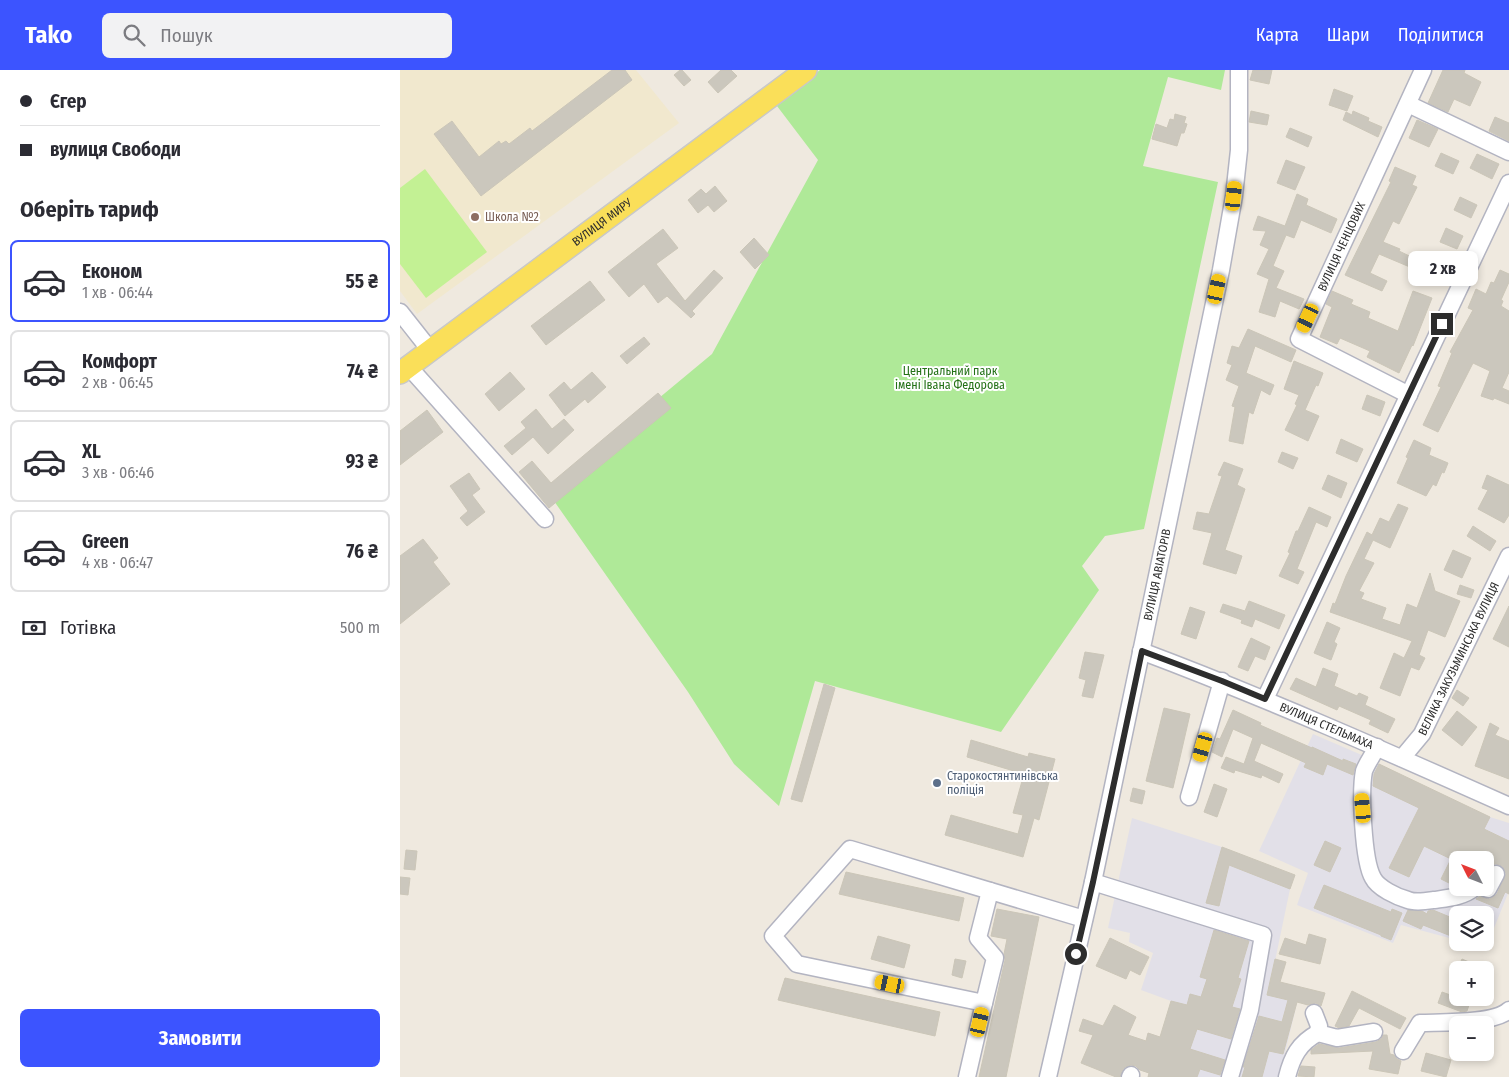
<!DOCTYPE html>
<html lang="uk">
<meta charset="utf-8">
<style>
:root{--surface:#fff;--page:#f2f2f3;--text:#2b2b33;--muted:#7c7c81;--line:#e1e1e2;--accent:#3c54ff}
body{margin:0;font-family:"Fira Sans Condensed",sans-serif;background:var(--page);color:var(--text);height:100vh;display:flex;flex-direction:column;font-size:19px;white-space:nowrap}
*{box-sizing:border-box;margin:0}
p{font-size:16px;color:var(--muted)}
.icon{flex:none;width:28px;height:28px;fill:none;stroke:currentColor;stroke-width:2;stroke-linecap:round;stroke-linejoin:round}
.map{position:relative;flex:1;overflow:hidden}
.side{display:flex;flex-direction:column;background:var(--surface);width:400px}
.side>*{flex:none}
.hud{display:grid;align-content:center;height:110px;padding:0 20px;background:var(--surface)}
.needle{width:32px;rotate:312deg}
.fabs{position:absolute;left:1049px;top:781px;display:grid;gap:10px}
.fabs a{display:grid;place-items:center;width:45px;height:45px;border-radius:8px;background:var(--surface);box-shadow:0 2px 8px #0003;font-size:25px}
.end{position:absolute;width:22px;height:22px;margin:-11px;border:6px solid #2d2d2d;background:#fff;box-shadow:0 0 0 2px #fff}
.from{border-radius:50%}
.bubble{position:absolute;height:35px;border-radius:8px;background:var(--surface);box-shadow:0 2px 8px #0003;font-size:16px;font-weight:700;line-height:35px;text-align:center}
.car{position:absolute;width:15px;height:30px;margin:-15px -8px;border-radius:6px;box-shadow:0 0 4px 1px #0007;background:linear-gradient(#f5c518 24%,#345 0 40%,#f5c518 0 76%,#345 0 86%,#f5c518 0)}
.hud b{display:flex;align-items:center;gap:18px;height:48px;font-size:19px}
.hud b+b{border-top:1px solid var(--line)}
.hud i{width:12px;height:12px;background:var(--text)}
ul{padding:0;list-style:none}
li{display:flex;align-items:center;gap:15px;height:82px;margin:0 10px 8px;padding:0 10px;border:2px solid var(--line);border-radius:8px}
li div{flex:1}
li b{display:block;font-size:19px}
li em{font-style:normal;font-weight:700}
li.current{border-color:var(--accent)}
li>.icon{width:45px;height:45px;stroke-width:1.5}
h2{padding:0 20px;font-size:22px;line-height:60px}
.pay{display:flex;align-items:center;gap:12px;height:55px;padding:0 20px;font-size:19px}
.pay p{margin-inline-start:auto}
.action{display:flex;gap:10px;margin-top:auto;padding:10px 20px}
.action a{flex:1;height:58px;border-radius:8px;background:var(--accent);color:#fff;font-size:20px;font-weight:700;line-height:58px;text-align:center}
header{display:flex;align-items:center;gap:30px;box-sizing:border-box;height:70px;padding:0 25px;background:var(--accent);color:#fff}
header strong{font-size:24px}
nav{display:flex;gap:28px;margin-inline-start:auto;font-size:18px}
.search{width:350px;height:45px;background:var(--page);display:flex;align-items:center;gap:12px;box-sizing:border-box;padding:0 18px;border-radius:8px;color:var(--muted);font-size:19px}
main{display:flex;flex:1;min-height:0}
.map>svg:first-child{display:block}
</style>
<header>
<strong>Tako</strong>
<div class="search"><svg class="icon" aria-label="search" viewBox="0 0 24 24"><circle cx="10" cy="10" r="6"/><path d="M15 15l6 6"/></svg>Пошук</div>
<nav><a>Карта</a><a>Шари</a><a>Поділитися</a></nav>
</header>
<main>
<section class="side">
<div class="hud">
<b><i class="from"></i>Єгер</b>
<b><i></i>вулиця Свободи</b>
</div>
<h2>Оберіть тариф</h2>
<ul>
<li class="current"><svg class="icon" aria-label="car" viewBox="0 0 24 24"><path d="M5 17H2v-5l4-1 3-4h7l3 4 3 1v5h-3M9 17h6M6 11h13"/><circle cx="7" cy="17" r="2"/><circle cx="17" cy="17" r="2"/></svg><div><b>Економ</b><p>1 хв · 06:44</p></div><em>55 ₴</em></li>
<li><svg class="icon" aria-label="car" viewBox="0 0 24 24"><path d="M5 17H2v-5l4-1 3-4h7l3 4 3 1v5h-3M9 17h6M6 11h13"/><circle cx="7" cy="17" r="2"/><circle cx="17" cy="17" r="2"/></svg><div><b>Комфорт</b><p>2 хв · 06:45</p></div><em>74 ₴</em></li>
<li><svg class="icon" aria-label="car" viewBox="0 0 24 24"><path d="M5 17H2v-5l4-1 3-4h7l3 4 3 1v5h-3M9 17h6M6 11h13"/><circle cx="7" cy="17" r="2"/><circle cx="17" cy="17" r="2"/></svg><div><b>XL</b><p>3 хв · 06:46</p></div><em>93 ₴</em></li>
<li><svg class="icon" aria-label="car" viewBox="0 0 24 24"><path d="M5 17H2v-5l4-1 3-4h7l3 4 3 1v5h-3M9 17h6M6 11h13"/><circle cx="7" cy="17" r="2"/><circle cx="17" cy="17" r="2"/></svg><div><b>Green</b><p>4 хв · 06:47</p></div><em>76 ₴</em></li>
</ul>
<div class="pay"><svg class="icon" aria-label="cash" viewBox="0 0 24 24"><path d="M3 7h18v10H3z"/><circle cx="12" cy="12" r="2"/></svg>Готівка<p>500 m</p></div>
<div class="action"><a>Замовити</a></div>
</section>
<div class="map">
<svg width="1109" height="1007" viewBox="0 0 1109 1007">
<rect width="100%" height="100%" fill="#efe9df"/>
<!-- industrial -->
<path fill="#e2e0e8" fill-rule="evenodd" d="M913,664L964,686L970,701L978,694L1090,747L1109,753V821L1090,868L1085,867V845H1058L1057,859L1053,869L1001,855L993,873L897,835L908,803L859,781ZM1058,790H1085V818H1058Z
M732,748L822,777L895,805L890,819L871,910L901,917L879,1007H748L754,987L748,963L760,967L771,931L741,920L753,883L729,872L730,863L708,858Z"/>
<!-- education -->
<path fill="#f1e8ce" d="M0,0H236L279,53L17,244L0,221Z"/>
<!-- green -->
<path fill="#afe998" d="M420,0H825L821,20L768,7L743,96L818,112L744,459L705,466L682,496L699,520L601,662L415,611L379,736L334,694L288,622L147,421L312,284L418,90L377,36Z"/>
<!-- pitch -->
<path fill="#c3f194" d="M25,99L87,182L26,228L0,194V118Z"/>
<!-- building -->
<path fill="#cbc7bd" stroke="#cbc6b8" d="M212,0H225L232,10L81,126L34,64L52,51L79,87L99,71L101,74L106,71L109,74L130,58L132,61Z
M280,0H282L291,10L284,16L274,5Z
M321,0H331L337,6L318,23L308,12Z
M853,0H872L869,14L850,10Z
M1043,0H1065L1064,3L1081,12L1070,36L1054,29L1048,42L1028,33Z
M934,19L953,26L947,41L929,35Z
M851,41L869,45L867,55L849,52Z
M953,41L969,48L968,51L982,57L978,67L943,50L946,42L952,45Z
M775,44L786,47L784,53L787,54L784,63H781L777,76L752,69L756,54L767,58L770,49L774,50Z
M1095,47L1109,53V71L1089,61Z
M1017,50L1038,59L1029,77L1009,68Z
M890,58L912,67L908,77L886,67Z
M1041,83L1059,91L1053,104L1035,96Z
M1077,84L1099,94L1092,109L1070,98Z
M886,90L905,97L895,120L877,113Z
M995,97L1016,106L1012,115L1017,117L999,154L993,151L983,172L1000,179L999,181L1026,194L1029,186L1050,195L1043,211L979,184L970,203L987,211L982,221L945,205L991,112L989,111Z
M315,116L327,131L314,142L308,135L298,143L288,130L301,119L306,124Z
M897,124L908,129L906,135L937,149L931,163L901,150L894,168L886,165L873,196L884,201L876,218L904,229L899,239L880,231L875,247L859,242L869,209L857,204L869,179L860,175L866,161L853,160L858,146L885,156Z
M1060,127L1077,135L1071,148L1054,140Z
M1046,158L1063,166L1057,179L1040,172Z
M263,159L278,178L256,194L285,231L314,200L323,208L292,241L295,244L291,248L267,226L258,233L244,214L229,227L208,202Z
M354,168L369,185L355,199L340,182Z
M1100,200L1109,204V212L1101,230L1103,231L1101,236L1109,241V302L1102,318L1109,321V334L1094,328L1093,330L1081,326L1090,301L1073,293L1038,362L1023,355L1041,317L1038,316L1052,283L1050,282L1073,240L1068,238L1076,219L1086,224L1091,212L1094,213Z
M190,211L205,230L146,275L131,256Z
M932,221L953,230L951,234L970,242L968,248L998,261L1013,221L1032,228L1013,276L1012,275L999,303L967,287L970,281L940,268L937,274L920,267L932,237L926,234Z
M848,259L896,280L891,292L855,276L846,303L874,315L870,325L861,320L853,344L849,342L843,374L829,371L835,337L832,336L839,316L826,310L832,295L827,293L832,276L839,278Z
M244,267L250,274L227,294L220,286Z
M894,291L923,303L918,316L916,315L905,340L919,346L908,371L885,360L897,335L895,334L899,325L884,319Z
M110,302L125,319L99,341L85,324Z
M192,302L206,317L188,333L185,329L165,346L149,325L164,312L171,320Z
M258,323L271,338L149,438L119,402L132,391L151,413Z
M967,325L985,332L980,346L962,339Z
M136,339L152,359L164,349L174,360L148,384L133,367L112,385L104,376L126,358L121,352Z
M27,340L43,362L0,395V361Z
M941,369L963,379L957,392L936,383Z
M1014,370L1031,378L1029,385L1048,393L1044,403L1042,402L1036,416L1033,414L1026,426L997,413L1008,388L1006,387Z
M882,382L898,388L893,399L878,392Z
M824,392L843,399L837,415L845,419L825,480L842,486L836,504L803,494L812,463L793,459L797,442L809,444L822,406L818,405Z
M69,403L80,419L72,425L85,442L67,456L60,448L68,441L50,416Z
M928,405L947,413L941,428L922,419Z
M1087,405L1109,415V445L1104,453L1078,439L1088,420L1082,418Z
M998,434L1008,438L990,478L973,470L964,489L974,493L959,521L964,523L961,529L986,538L982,549L1000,555L1007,534L1017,538L1030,503L1035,521L1060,531L1045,567L1028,560L1019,585L1025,588L1019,600L1011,597L1000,626L980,618L994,583L1004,588L1012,571L930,542L933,533L935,534L946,506L967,462L972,465L980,448L989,452Z
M909,437L931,447L927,457L916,452L897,499L904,502L898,514L879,506L890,483L888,482L896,461H898Z
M1073,456L1096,471L1090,481L1067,466Z
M23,469L38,488L33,492L50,514L0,554V486Z
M1053,480L1071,488L1062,508L1044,500Z
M1060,515L1074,520L1071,528L1057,524Z
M849,531L885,545L879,559L855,549L852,557L841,553L842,550L820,542L823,534L845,541Z
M1109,536V577L1093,569Z
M790,537L805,542L796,569L781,564Z
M927,552L940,558L934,572L937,574L931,590L914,583Z
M851,568L870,577L865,590L855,586L848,601L838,597Z
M685,582L704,585L693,628L682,626L686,610L679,608Z
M923,598L938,604L934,616L957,626L959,623L968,627L965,635L995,649L988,663L969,654L971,650L939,636L937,640L890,619L896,608L916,617Z
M424,614L435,618L402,732L391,729Z
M1057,620L1069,628L1063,636L1052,628Z
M764,638L790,644L773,718L746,711Z
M833,640L861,653L860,655L912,678V677L943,691V689L956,694L953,705L927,694L923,705L904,697L906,693L861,673L854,691L883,704L879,713L862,705L861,708L835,700L834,703L821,698L826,687L844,694L853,668L833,659L822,687L812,682L817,668L820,669Z
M1057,641L1077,657L1062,676L1042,660Z
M1090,653L1099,658L1095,665L1109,671V709L1075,696Z
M571,670L628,687L629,683L655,689L639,750L634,748L623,787L545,765L551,745L618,764L623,745L613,743L624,704L567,687Z
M979,694L1090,747L1084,759L1109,771V824L1105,822L1098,838L1076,829L1080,826L1090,829L1097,824L1106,804L1104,798L1100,795L1096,794L1091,795L1085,803V790H1058V816H1055L1041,809L1051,789L1024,776L1009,807L989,798L1019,738L973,716L974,704Z
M814,714L827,719L817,747L804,742Z
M733,718L745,721L742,734L730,731Z
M925,771L941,778L930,802L914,795Z
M822,777L895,805L890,819L829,795L819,836L806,833Z
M6,780L17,781L15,800L4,799Z
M446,802L564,828L559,851L439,824Z
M0,807L10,808L8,825L0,824Z
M924,815L991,842L992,839L1002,843L991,870L981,866V865L914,838Z
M597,839L639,847L606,1007H579L605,890L604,884L607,869L591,866Z
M1008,840L1022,841L1027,844L1028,841L1033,840L1057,850L1051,866L1023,855L1021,859L1003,851Z
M814,860L849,871L838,908L841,909L832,937L840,939L831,969L797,959L790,979L825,990L820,1005L800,999L797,1007H748L749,1003L740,1000L736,996L731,995L725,997L722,1001L720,1007H716L681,993L693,965L679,961L683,949L703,956L714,935L736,947L728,965L746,971L748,963L760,967L771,931L787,935L790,924L801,927L807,909L800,907Z
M909,864L926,869L920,894L879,884L885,868L906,875Z
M478,866L510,875L504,898L471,889Z
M710,868L749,887L740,905L730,900L726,909L696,896Z
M555,889L566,891L562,908L552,905Z
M875,889L886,892L880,912L925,923L921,936L916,933L908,935L897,932L883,984L869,981L862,1007H842L845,997H843L859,946L882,952L888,930L867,925Z
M1062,889L1088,900H1057Z
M385,908L540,942L535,966L378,930Z
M952,921L1006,948L1000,959L959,938L949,956L939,958L935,956Z
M1042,922L1070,932L1067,941L1062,942L1038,933Z
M983,965H987L990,984L994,985L997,989L1001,991L998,1004L969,999L973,981L911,984V980L919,974L939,978L976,972L981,969Z
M1026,983L1051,990L1046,1007L1021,1001Z
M901,996L915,997L914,1007L898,1006Z"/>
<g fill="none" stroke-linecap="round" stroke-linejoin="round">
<defs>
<g id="minor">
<path d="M1008,34L1109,82"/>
<path d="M0,242L30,280"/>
<path d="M9,297L145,449"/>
<path id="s1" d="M1009,325L899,269L1023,0"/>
<path id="s2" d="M741,581C866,628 988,682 1109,736"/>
<path d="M865,629L1109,113"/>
<path d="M977,677C973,685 967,693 964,701C960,721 963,791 973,808C978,818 997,827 1008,830C1015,833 1027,831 1034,830C1048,828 1063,827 1074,818"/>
<path id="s3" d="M1002,688L1022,664L1109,486"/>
<path d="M789,727L822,611"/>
<path d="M693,812L863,865L850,940L830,1007"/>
<path d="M1085,818L1088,819L1096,804"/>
<path d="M584,933L595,888L578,868L590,821"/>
<path d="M914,943L919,956L918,963"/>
<path d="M1003,981L1020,953C1041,952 1094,954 1109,940"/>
<path d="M567,1007L584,933L397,894L373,866L450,779L684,849"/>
<path id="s4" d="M648,1007L693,812L821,200L834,126L839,80V0"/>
<path d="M730,1007L731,1005"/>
<path d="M887,1007C892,987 899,973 918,963L937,968L974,962"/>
</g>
<g id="major">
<path id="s5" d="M0,303L406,0"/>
</g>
</defs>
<!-- minor casing -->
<use href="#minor" stroke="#b3b4c1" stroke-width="19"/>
<!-- major casing -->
<use href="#major" stroke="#c8c8c8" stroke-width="24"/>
<!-- minor -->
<use href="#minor" stroke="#fff" stroke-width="16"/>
<!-- major -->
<use href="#major" stroke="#fadf59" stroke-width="21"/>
</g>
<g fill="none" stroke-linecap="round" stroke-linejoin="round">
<!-- route -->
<path stroke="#2d2d2d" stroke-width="6" d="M676,884L693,812L742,581L822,611L865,629L1042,254"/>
</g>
<!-- markers -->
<circle fill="#8d6e63" stroke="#fff" stroke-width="2" cx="75" cy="147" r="5"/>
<circle fill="#5c6f8a" stroke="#fff" stroke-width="2" cx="537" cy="713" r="5"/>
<g text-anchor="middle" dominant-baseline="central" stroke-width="4" stroke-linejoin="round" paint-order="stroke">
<!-- education labels -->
<g font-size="12" fill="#785e54" stroke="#fff" text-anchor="start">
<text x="85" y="147">Школа №2</text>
</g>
<!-- street labels -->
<g font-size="12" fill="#2d2d2d" stroke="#fff">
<text stroke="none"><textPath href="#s5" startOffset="252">ВУЛИЦЯ МИРУ</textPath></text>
<text stroke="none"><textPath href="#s1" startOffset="225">ВУЛИЦЯ ЧЕНЦОВИХ</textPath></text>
<text stroke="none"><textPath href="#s4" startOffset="514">ВУЛИЦЯ АВІАТОРІВ</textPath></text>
<text stroke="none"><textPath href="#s3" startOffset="115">ВЕЛИКА ЗАКУЗЬМИНСЬКА ВУЛИЦЯ</textPath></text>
<text stroke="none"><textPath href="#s2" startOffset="200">ВУЛИЦЯ СТЕЛЬМАХА</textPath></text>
</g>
<!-- park labels -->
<g font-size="12" fill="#237116" stroke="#fff">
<text x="550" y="301">Центральний парк<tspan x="550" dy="14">імені Івана Федорова</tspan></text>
</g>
<!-- service labels -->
<g font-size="12" fill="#4e5e75" stroke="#fff" text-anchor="start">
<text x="547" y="706">Старокостянтинівська<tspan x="547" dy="14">поліція</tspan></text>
</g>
</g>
</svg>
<div class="fabs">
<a><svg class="needle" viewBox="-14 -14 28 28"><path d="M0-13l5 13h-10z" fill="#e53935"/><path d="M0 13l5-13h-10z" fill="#7c7c81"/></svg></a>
<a><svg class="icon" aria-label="layers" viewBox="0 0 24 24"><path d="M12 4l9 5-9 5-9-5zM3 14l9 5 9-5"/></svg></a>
<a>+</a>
<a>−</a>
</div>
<i class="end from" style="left:676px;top:884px"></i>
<i class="end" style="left:1042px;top:254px"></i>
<div class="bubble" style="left:1008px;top:181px;width:70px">2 хв</div>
<i class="car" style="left:834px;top:126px;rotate:6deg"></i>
<i class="car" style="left:817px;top:219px;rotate:12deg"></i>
<i class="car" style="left:908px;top:248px;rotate:205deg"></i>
<i class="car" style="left:803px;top:677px;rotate:196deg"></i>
<i class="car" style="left:963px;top:738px;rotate:355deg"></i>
<i class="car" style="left:490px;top:914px;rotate:282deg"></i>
<i class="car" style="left:580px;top:952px;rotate:13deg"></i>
</div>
</main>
